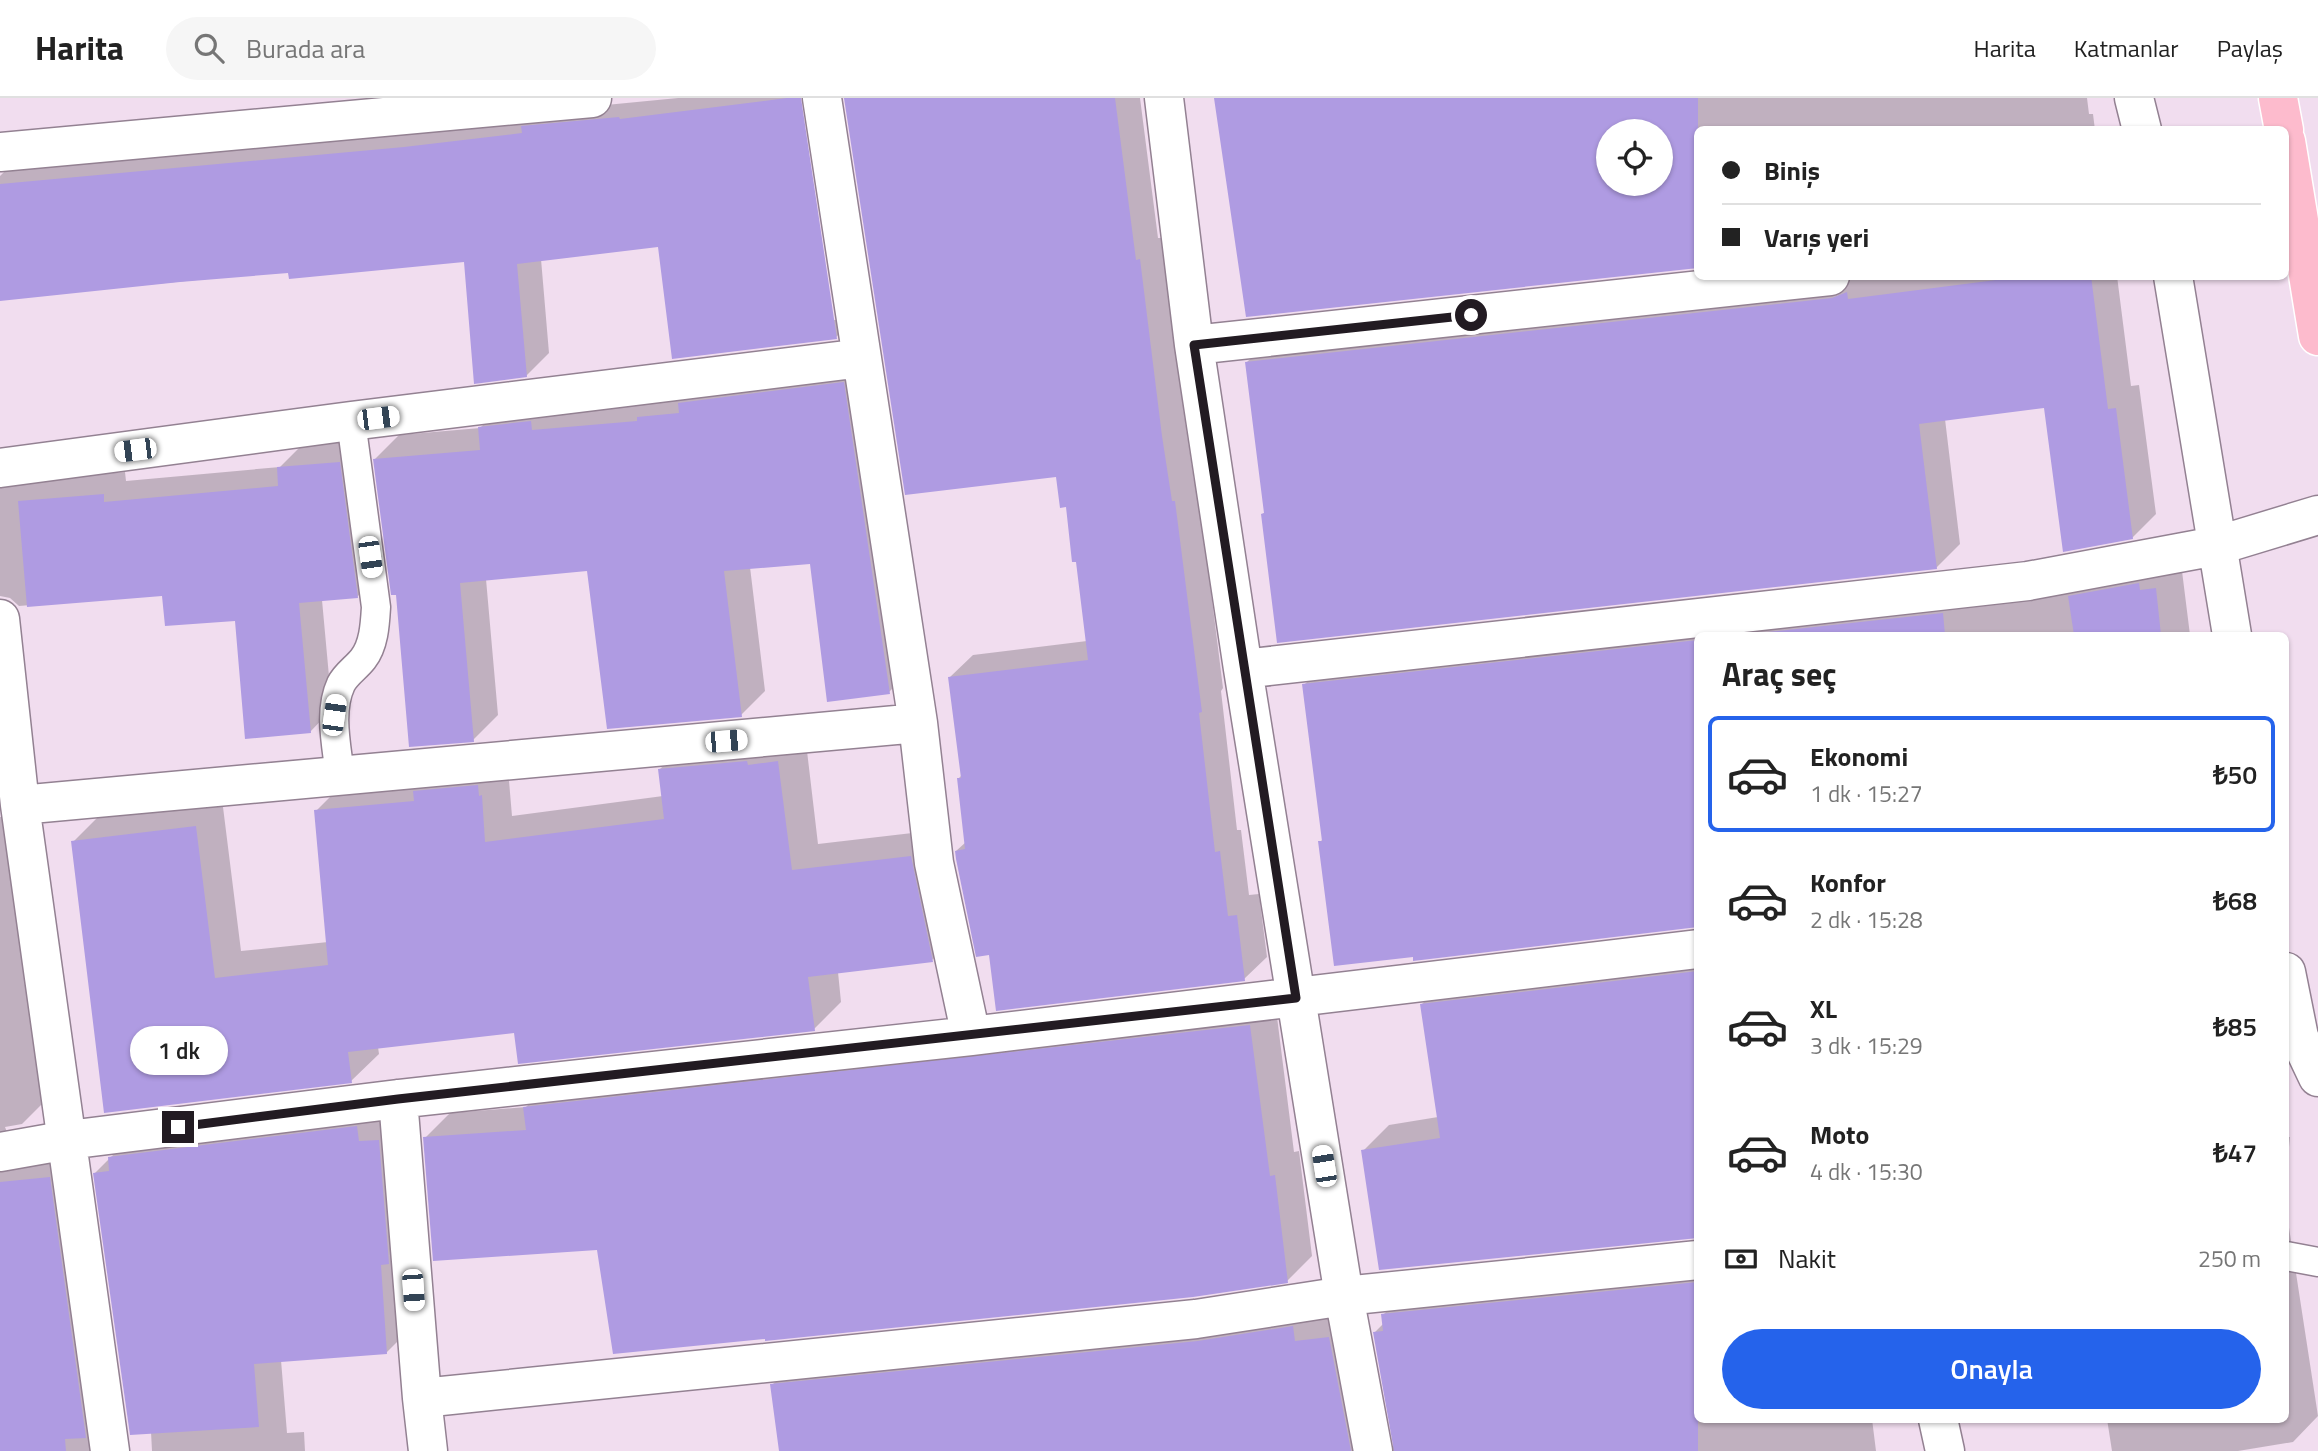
<!DOCTYPE html>
<html lang="tr">
<meta charset="utf-8">
<style>
:root{--surface:#fff;--page:#f6f6f6;--text:#222;--muted:#767676;--line:#e0e0e0;--accent:#2563eb}
body{margin:0;font-family:"Titillium Web",sans-serif;background:var(--page);color:var(--text);height:100vh;display:flex;flex-direction:column;font-size:26px;white-space:nowrap}
*{box-sizing:border-box;margin:0}
p{font-size:23px;color:var(--muted)}
.icon{flex:none;width:38px;height:38px;fill:none;stroke:currentColor;stroke-width:2;stroke-linecap:round;stroke-linejoin:round}
.map{position:relative;flex:1;overflow:hidden}
.drawer{position:absolute;left:1694px;top:534px;width:595px;height:791px;display:flex;flex-direction:column;background:var(--surface);border-radius:10px;box-shadow:0 2px 5px #0004}
.drawer>*{flex:none}
.top-card{position:absolute;left:1694px;top:28px;width:595px;height:154px;border-radius:10px;box-shadow:0 2px 5px #0004;display:grid;align-content:center;height:154px;padding:0 28px;background:var(--surface)}
.buttons{position:absolute;left:1596px;top:21px;display:grid;gap:14px}
.buttons a{display:grid;place-items:center;width:77px;height:77px;border-radius:50%;background:var(--surface);box-shadow:0 2px 5px #0004;font-size:35px}
.end{position:absolute;width:32px;height:32px;margin:-16px;border:9px solid #221b22;background:#fff;box-shadow:0 0 0 4px #fff}
.from{border-radius:50%}
.bubble{position:absolute;height:49px;border-radius:24px;background:var(--surface);box-shadow:0 2px 5px #0004;font-size:23px;font-weight:600;line-height:49px;text-align:center}
.car{position:absolute;width:21px;height:42px;margin:-21px -10px;border-radius:9px;box-shadow:0 0 5px 2px #0007;background:linear-gradient(#fff 24%,#345 0 40%,#fff 0 76%,#345 0 86%,#fff 0)}
.top-card b{display:flex;align-items:center;gap:24px;height:66px;font-size:26px}
.top-card b+b{border-top:2px solid var(--line)}
.top-card i{width:18px;height:18px;background:var(--text)}
ul{padding:0;list-style:none}
li{display:flex;align-items:center;gap:21px;height:116px;margin:0 14px 10px;padding:0 14px;border:4px solid transparent;border-radius:10px}
li div{flex:1}
li b{display:block;font-size:26px}
li em{font-style:normal;font-weight:600}
li.selected{border-color:var(--accent)}
li>.icon{width:63px;height:63px;stroke-width:1.5}
h2{padding:0 28px;font-size:32px;line-height:84px}
.pay{display:flex;align-items:center;gap:18px;height:77px;padding:0 28px;font-size:26px}
.pay p{margin-inline-start:auto}
.primary-button{display:flex;gap:14px;margin-top:auto;padding:14px 28px}
.primary-button a{flex:1;height:80px;border-radius:42px;background:var(--accent);color:#fff;font-size:28px;font-weight:600;line-height:80px;text-align:center}
header{display:flex;align-items:center;gap:42px;box-sizing:border-box;height:98px;padding:0 35px;background:var(--surface);border-bottom:2px solid var(--line)}
header strong{font-size:33px}
nav{display:flex;gap:38px;margin-inline-start:auto;font-size:24px}
.search{width:490px;height:63px;background:var(--page);display:flex;align-items:center;gap:18px;box-sizing:border-box;padding:0 24px;border-radius:38px;color:var(--muted);font-size:26px}
.map>svg:first-child{display:block}
</style>
<header>
<strong>Harita</strong>
<div class="search"><svg class="icon" aria-label="search" viewBox="0 0 24 24"><circle cx="10" cy="10" r="6"/><path d="M15 15l6 6"/></svg>Burada ara</div>
<nav><a>Harita</a><a>Katmanlar</a><a>Paylaş</a></nav>
</header>
<div class="map">
<svg width="2318" height="1353" viewBox="0 0 2318 1353">
<rect width="100%" height="100%" fill="#f1ddef"/>
<!-- shadow -->
<path fill="#0003" fill-rule="evenodd" d="M678,0H798L832,222H836L802,0H826L859,217L836,239L660,147L541,161L549,255L526,278L465,162L290,173L0,201V78L13,65Z
M844,0H1140L1158,140H1162L1184,315L1194,382L1197,381L1223,590L1221,593L1237,732H1241L1249,797L1259,796L1267,859L1244,881L991,855L956,753L966,744L958,681L962,677L950,579L973,557L1087,543L1077,462L1067,408L1057,377Z
M1216,0H2087L2089,16H2093L2095,32H1698V169ZM1608,33H1661V86H1608Z
M1840,178H2117L2131,288L2139,287L2156,416L2132,440L2046,308L1945,321L1960,446L1936,470L1263,416L1266,413L1247,264L1271,241Z
M868,261L913,570L889,594L811,464L750,469L765,593L741,617L589,471L486,481L498,617L473,642L398,495L375,361L399,337L480,330L505,305Z
M361,342L379,476L357,499L322,502L332,611L310,634L237,521L164,496L19,508L10,500L0,498V385L125,374L126,383L280,369L301,348Z
M2181,465L2190,537H1698V828L1414,857L1320,744L1323,741L1304,587L1330,561Z
M805,636L818,746L938,732L959,835L932,862L838,874L841,904L814,931L516,933L378,949L379,956L351,983L106,1013L73,744L100,717L222,701L241,853L328,844L316,713L343,686L508,671L512,718L663,698L660,671L687,644Z
M0,719H14L49,999L22,1026L5,1029L10,1042L51,1046L95,1353H0Z
M1698,851V1139L1363,1053L1389,1027L1438,1019L1421,907L1447,881Z
M1275,903L1294,1054L1299,1053L1312,1158L1287,1183L598,1150L425,1040L450,1015L526,1009L550,985Z
M383,1003L412,1229L386,1255L281,1262L287,1335L304,1334L305,1353H152L151,1334L95,1075L136,1034Z
M2286,1039H2290L2286,1080Z
M2286,1110L2318,1318L2293,1344L2238,1353H2112L2107,1321H2286Z
M1698,1162V1321H1872L1876,1353H780L772,1287L798,1261L1355,1214L1391,1348H1396L1375,1234L1384,1225L1383,1217L1409,1191Z"/>
<!-- building -->
<path fill="#af9be2" fill-rule="evenodd" d="M787,0H801L837,241L672,261L658,149L517,166L527,279L474,286L464,164L289,181L288,175L180,184L0,203V86L404,49L522,35L521,28L619,19L620,21Z
M844,0H1115L1136,162L1140,161L1162,338L1172,403H1175L1202,614L1199,615L1215,754L1220,753L1228,818L1237,817L1245,883L996,913L989,857L976,859L956,761L955,753L965,751L957,680H961L948,579L1088,562L1076,464H1072L1066,409L1060,410L1056,379L905,397Z
M1214,0H1698V170L1246,219ZM1608,33H1661V86H1608Z
M2027,178H2091L2108,311L2116,310L2133,441L2063,454L2044,310L1919,326L1937,471L1277,545L1261,416L1264,415L1245,264L1832,200L1847,194L1848,201Z
M844,284L890,596L827,604L810,466L724,473L742,619L607,631L587,473L460,485L474,644L409,649L396,497H391L373,361L480,352L478,329L531,323L532,332L637,323V319L679,315L678,305Z
M340,364L358,500L299,505L311,635L245,641L235,523L165,528L162,498L27,509L18,403L104,396V404L278,388L277,369Z
M2139,485L2140,492L2156,490L2161,537H2074L2068,498Z
M1943,515L1945,537H1740Z
M1698,542V829L1413,863V859L1334,868L1318,743H1322L1302,586Z
M747,663L748,667L778,663L792,772L911,758L933,864L808,879L815,933L518,966L514,935L348,954L352,985L104,1015L71,743L196,728L215,880L328,867L314,712L414,703L413,693L478,687L479,698L482,697L485,744L664,721L658,671Z
M1698,873V1140L1379,1172L1361,1052L1440,1040L1420,906Z
M1250,927L1270,1078L1275,1077L1288,1185L1193,1199L765,1243V1241L613,1256L597,1152L433,1163L423,1039L526,1032L523,1009Z
M357,1028L359,1043L379,1042L389,1166L381,1167L387,1256L254,1266L259,1329L130,1337L93,1075L109,1073L108,1059Z
M50,1079L86,1340L65,1341L66,1353H0V1084Z
M1698,1184V1353H1394L1373,1234L1383,1233L1381,1216Z
M1293,1228L1295,1243L1329,1239L1351,1353H779L770,1286L1198,1243Z"/>
<g fill="none" stroke-linecap="round" stroke-linejoin="round">
<defs>
<path id="lane" d="M340,678C337,649 328,614 341,586C346,576 356,570 363,561C374,547 375,526 376,509L351,323
M2286,1158L2318,1164"/>
<path id="street" d="M822,0L918,625L934,765L971,938
M1164,0L1194,247L1243,571L1344,1198L1373,1353
M2134,0L2142,32
M0,54L592,0
M2173,178L2232,537
M1194,247L1830,178
M0,370L351,323L862,260
M0,521L20,707L110,1353
M1243,571L2028,483L2216,448L2318,417
M20,707L918,625
M2286,874L2299,939L2318,979
M398,1001L422,1300L428,1353
M0,1054L68,1042L398,1001L971,938L1698,851
M422,1300L1196,1221L1344,1198L1698,1162
M1938,1321L1945,1353"/>
<path id="highway" d="M2278,0L2284,32
M2286,43L2318,238"/>
</defs>
<!-- lane casing -->
<use href="#lane" stroke="#938192" stroke-width="31"/>
<!-- street casing -->
<use href="#street" stroke="#938192" stroke-width="41"/>
<!-- highway casing -->
<use href="#highway" stroke="#fff" stroke-width="41"/>
<!-- lane -->
<use href="#lane" stroke="#fff" stroke-width="28"/>
<!-- street -->
<use href="#street" stroke="#fff" stroke-width="38"/>
<!-- highway -->
<use href="#highway" stroke="#fdbbcd" stroke-width="38"/>
</g>
<g fill="none" stroke-linecap="round" stroke-linejoin="round">
<!-- route -->
<path stroke="#221b22" stroke-width="9" d="M178,1029L398,1001L1296,900L1194,247L1471,217"/>
</g>
</svg>
<div class="buttons">
<a><svg class="icon" aria-label="locate" viewBox="0 0 24 24"><circle cx="12" cy="12" r="6"/><path d="M12 2v4M12 18v4M2 12h4M18 12h4"/></svg></a>
</div>
<i class="end from" style="left:1471px;top:217px"></i>
<i class="end" style="left:178px;top:1029px"></i>
<div class="bubble" style="left:130px;top:928px;width:98px">1 dk</div>
<i class="car" style="left:378px;top:320px;rotate:83deg"></i>
<i class="car" style="left:135px;top:352px;rotate:263deg"></i>
<i class="car" style="left:370px;top:459px;rotate:172deg"></i>
<i class="car" style="left:334px;top:617px;rotate:8deg"></i>
<i class="car" style="left:726px;top:643px;rotate:85deg"></i>
<i class="car" style="left:1324px;top:1068px;rotate:351deg"></i>
<i class="car" style="left:413px;top:1192px;rotate:176deg"></i>
<div class="top-card">
<b><i class="from"></i>Biniş</b>
<b><i></i>Varış yeri</b>
</div>
<section class="drawer">
<h2>Araç seç</h2>
<ul>
<li class="selected"><svg class="icon" aria-label="car" viewBox="0 0 24 24"><path d="M5 17H2v-5l4-1 3-4h7l3 4 3 1v5h-3M9 17h6M6 11h13"/><circle cx="7" cy="17" r="2"/><circle cx="17" cy="17" r="2"/></svg><div><b>Ekonomi</b><p>1 dk · 15:27</p></div><em>₺50</em></li>
<li><svg class="icon" aria-label="car" viewBox="0 0 24 24"><path d="M5 17H2v-5l4-1 3-4h7l3 4 3 1v5h-3M9 17h6M6 11h13"/><circle cx="7" cy="17" r="2"/><circle cx="17" cy="17" r="2"/></svg><div><b>Konfor</b><p>2 dk · 15:28</p></div><em>₺68</em></li>
<li><svg class="icon" aria-label="car" viewBox="0 0 24 24"><path d="M5 17H2v-5l4-1 3-4h7l3 4 3 1v5h-3M9 17h6M6 11h13"/><circle cx="7" cy="17" r="2"/><circle cx="17" cy="17" r="2"/></svg><div><b>XL</b><p>3 dk · 15:29</p></div><em>₺85</em></li>
<li><svg class="icon" aria-label="car" viewBox="0 0 24 24"><path d="M5 17H2v-5l4-1 3-4h7l3 4 3 1v5h-3M9 17h6M6 11h13"/><circle cx="7" cy="17" r="2"/><circle cx="17" cy="17" r="2"/></svg><div><b>Moto</b><p>4 dk · 15:30</p></div><em>₺47</em></li>
</ul>
<div class="pay"><svg class="icon" aria-label="cash" viewBox="0 0 24 24"><path d="M3 7h18v10H3z"/><circle cx="12" cy="12" r="2"/></svg>Nakit<p>250 m</p></div>
<div class="primary-button"><a>Onayla</a></div>
</section>
</div>
